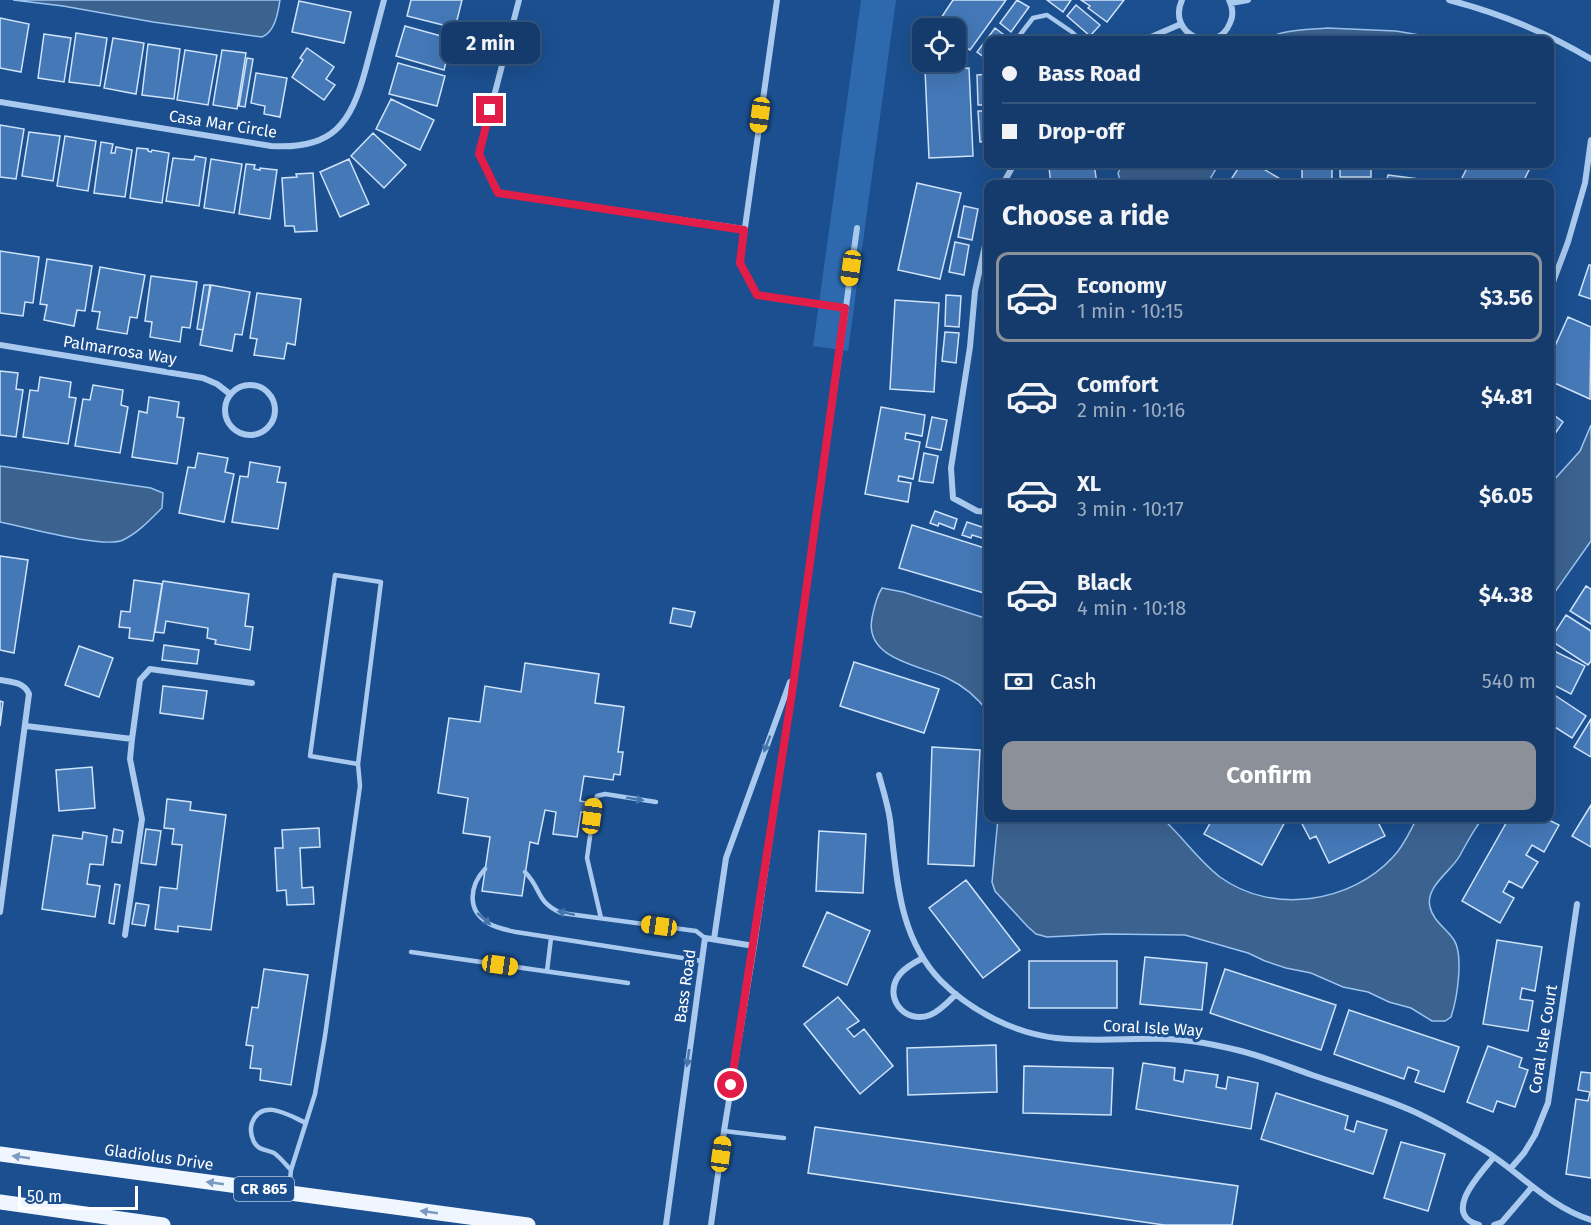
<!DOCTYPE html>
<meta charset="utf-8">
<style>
:root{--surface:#143b6b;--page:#214673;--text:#f1f3f6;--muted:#9dadc1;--line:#33557e;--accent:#8c9099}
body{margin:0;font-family:"Fira Sans",sans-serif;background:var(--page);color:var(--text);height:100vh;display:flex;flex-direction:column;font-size:22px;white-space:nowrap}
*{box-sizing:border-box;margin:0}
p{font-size:20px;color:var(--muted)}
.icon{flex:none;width:33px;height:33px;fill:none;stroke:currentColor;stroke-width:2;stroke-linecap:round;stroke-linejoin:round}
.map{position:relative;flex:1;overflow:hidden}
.side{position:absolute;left:984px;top:180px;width:570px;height:642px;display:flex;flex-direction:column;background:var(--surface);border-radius:12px;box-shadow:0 6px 24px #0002,0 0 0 2px var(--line)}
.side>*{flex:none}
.banner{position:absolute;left:984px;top:36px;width:570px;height:132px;border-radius:12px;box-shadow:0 6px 24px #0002,0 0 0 2px var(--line);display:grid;align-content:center;height:132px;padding:0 18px;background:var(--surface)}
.buttons{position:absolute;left:912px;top:18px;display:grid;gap:12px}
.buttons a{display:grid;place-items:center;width:54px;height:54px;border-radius:12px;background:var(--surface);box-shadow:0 6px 24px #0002,0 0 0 2px var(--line);font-size:30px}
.scale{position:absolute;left:18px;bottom:15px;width:120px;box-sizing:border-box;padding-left:6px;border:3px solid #fff;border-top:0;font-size:16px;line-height:21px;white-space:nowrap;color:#fff;-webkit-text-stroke:4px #1b4f8f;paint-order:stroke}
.end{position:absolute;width:27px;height:27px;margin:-14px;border:8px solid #e11d48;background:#fff;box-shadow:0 0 0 3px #fff}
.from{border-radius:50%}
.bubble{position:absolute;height:42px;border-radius:12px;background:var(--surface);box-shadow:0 6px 24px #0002,0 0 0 2px var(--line);font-size:20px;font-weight:700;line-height:42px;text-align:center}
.car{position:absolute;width:18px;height:36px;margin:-18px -9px;border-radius:8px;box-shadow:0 0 4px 2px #0007;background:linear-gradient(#f5c518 24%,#345 0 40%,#f5c518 0 76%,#345 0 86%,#f5c518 0)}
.banner b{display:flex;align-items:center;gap:21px;height:57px;font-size:22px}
.banner b+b{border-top:2px solid var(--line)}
.banner i{width:15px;height:15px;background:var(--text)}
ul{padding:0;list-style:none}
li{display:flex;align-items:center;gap:18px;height:90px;margin:0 12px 9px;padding:0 6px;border:3px solid transparent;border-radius:12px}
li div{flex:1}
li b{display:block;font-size:22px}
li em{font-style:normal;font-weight:700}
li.on{border-color:var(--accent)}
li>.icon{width:54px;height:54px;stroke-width:1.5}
h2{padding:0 18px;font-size:27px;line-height:72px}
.pay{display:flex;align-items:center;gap:15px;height:66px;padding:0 18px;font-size:22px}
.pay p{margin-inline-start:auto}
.cta{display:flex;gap:12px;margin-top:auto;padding:12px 18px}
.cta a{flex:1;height:69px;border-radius:12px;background:var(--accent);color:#fff;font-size:24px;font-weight:700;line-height:69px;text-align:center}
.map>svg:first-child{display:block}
</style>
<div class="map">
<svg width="1591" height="1225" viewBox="0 0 1591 1225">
<rect width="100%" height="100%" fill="#1b4f8f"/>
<!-- green -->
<path fill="#2e69ad" d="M861,0H896L848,351L813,346Z"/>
<!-- water -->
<path fill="#3c6290" stroke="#9cc4f0" stroke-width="1.5" d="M13,0H280C278,13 275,32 262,37L153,22L63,6Z
M1327,28L1396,31L1449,40H1265C1281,29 1308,30 1327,28Z
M1123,164H1219L1207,184H1121L1118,173Z
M1591,425V541L1550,599V488L1553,481L1580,451Z
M0,466L151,488L163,493L162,508C151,519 138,533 123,540C103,549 25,527 0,522Z
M882,588L903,592L988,619V712C977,697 964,686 947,678C919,665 864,659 872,618C874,608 876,597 882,588Z
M998,818H1162C1182,836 1198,860 1220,877C1272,915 1351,903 1393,857C1404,846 1410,831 1417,818H1483C1473,830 1467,843 1459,857C1450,872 1425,887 1430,907C1433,921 1447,929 1454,940C1464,956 1457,999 1451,1017L1445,1021H1432L1411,1008L1389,1002L1368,992L1343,987L1311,973L1286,968L1265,961L1248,953L1185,935L1106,934L1047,937L1036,934L1027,926L995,891L992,882Z"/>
<!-- building -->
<path fill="#4478b7" stroke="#cfe3fa" stroke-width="1.5" d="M411,0H462L455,28L407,16Z
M953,0H1006L970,50L956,40V28L935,27Z
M1017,0L1029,7L1011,32L1000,23Z
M1047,0H1071L1063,12Z
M1081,0H1124L1107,22L1088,8L1090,6Z
M299,1L351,12L344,43L292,32Z
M1076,5L1100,25L1090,36L1067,16Z
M0,18L29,24L21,72L0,68Z
M405,26L452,39L444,70L396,56Z
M995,28L1007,37L1004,40H988V60L977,52Z
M76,33L107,38L100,86L69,82Z
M44,34L71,38L64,82L38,78Z
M113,38L144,43L136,94L104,88Z
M148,44L180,49L174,99L142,95Z
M307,48L334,67L326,79L335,85L324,100L292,77L303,60L300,58Z
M185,50L217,55L208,105L177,100Z
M222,50L246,53L237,109L213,105Z
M247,58L253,59L245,107L239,106Z
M398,63L445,76L437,106L389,94Z
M969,68L973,156L929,158L925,70Z
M256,73L287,78L280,117L264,114L265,106L251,103Z
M988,74V105H978L977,75Z
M391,99L434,120L420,150L376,129Z
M978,111H988V141L980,142Z
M0,125L24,129L16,179L0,177Z
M29,132L60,136L53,181L22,176Z
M373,133L406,165L384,188L351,156Z
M65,136L96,141L88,191L57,186Z
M101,142L113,144L111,153H115L116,147L132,150L125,197L94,193Z
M137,148L148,149V151L151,152L152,150L169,153L162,203L130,198Z
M195,156L206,158L199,206L166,201L173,158L194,160Z
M211,159L242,164L234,213L204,208Z
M349,159L369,204L340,217L320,172Z
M246,164L255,165L254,169L260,170V168L277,170L270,219L239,214Z
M1081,164H1094L1097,184H1051L1049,168Z
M1241,164H1255L1289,184H1228Z
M1302,164H1371V177H1340V165H1332V179H1302Z
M1469,164H1532L1522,184L1508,179L1505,184H1459Z
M313,173L317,231L295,232L294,226H285L282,178L297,177L296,174Z
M1388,175L1442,182V184H1386Z
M917,183L961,193L940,279L898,270Z
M964,206L978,209L972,240L958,237Z
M955,242L969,245L964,275L949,272Z
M0,251L39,257L33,303L25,302L23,316L0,313Z
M47,259L92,266L85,311L77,310L74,326L44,320L47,305L40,304Z
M1589,265H1591V299L1579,295Z
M100,267L145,275L137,318L130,317L127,334L97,329L100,312L92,311Z
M151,276L197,282L190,328L182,327L180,342L150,337L152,322L145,321Z
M204,285H210L203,330L197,329Z
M211,285L250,292L242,335L235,334L232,351L200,345Z
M257,293L301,299L295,345L287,343L284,359L254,355L257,339L250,338Z
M946,295L961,296L959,327L945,326Z
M895,300L939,303L934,392L890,389Z
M1568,317L1591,327L1590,399L1550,381V352L1553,345L1555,346Z
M945,332L959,333L956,363L942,361Z
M0,371L18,373L16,389L23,390L16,437L0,435Z
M40,377L71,382L69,397L76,398L68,444L23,437L30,390L38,391Z
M93,385L123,390L121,405L128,407L120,453L75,446L83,399L90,400Z
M149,397L179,402L177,417L184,418L177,464L132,457L139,411L147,413Z
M881,407L925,415L922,436L906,433L905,439L920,442L913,479L899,476L898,481L911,483L908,502L865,494Z
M1550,412L1563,422L1550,441Z
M932,417L947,420L941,450L926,447Z
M198,453L228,458L225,472L234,474L224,522L179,513L188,467L195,468Z
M924,453L938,456L933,483L919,481Z
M250,462L280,467L277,482L286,483L278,529L232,522L240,476L248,477Z
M935,511L957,519L954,529L939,523L938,526L930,523Z
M967,522L988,529V540L972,535L971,538L962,535Z
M912,525L988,549V577L984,593L899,568Z
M0,556L28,560L14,653L0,650Z
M134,580L162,584L153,641L129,638L130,628L119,627L121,611L130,612Z
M163,581L249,594L245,626L253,627L250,650L215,644L216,640L207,638L208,628L166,621L164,633L155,632Z
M1586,586L1591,589V624L1570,611Z
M673,608L695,612L691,627L670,623Z
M1566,615L1591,631V661L1588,665L1550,640Z
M164,645L199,650L197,664L162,660Z
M79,646L113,658L99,697L65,685Z
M1550,649L1585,666L1571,694L1550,683Z
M854,662L939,689L924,733L840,706Z
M525,663L599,674L595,703L624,707L618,752H623L620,775L614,774L613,780L584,776L580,801L591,803L590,813L581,812L577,837L553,834L556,812L545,810L538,844L530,842L522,896L482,891L490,837L463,833L468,798L438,793L449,718L480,722L485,686L521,692Z
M163,686L207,691L203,719L160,713Z
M1550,692L1586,716L1572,738L1550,724Z
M0,701L3,702L0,726Z
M1591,719V757L1574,747Z
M932,747L980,750L974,866L928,864Z
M92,767L95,808L59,811L56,770Z
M167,799L191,802L190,810L226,815L211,930L178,926V932L155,929L160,887L177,889L182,845L172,844L174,829L164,828Z
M1591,805V847L1572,836Z
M1213,818H1287L1262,865L1204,834Z
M1299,818H1376L1385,836L1329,863L1316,836L1310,839Z
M1509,818H1545L1559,825L1544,852L1532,845L1526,855L1538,862L1522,888L1509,881L1503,892L1514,898L1500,923L1462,901Z
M319,828L320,847L300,848L302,888L313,887L314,904L287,905L286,890L277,891L275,848H283L282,830Z
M114,829L123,831L121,843L112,842Z
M146,829L161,831L156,865L141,863Z
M819,831L866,834L863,893L816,891Z
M83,832L107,836L103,865L90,864L87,884L100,886L95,917L42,909L53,835L82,839Z
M966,880L1020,950L983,978L929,908Z
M115,884L120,885L114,924L109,923Z
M136,903L149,905L145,926L132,924Z
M827,912L870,931L847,985L803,966Z
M1497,940L1542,947L1535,991L1522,988L1520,999L1533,1001L1528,1031L1483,1024Z
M1145,957L1207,963L1202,1010L1140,1004Z
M1029,961H1117V1008H1029Z
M264,969L308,975L291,1085L260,1080L261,1069L250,1068L253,1046L246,1045L252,1007L258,1008Z
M1225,969L1336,1005L1321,1050L1210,1013Z
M838,997L859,1021L847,1029L854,1037L864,1029L893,1066L860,1094L804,1024Z
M1349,1010L1459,1047L1444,1092L1415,1082L1419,1071L1408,1067L1404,1079L1334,1054Z
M996,1045L997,1092L908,1095L907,1048Z
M1488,1046L1522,1058L1519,1067L1528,1070L1515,1107L1497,1101L1493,1112L1467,1102Z
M1143,1063L1175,1068L1174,1080L1183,1082L1185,1070L1218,1075L1216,1087L1226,1089L1228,1077L1258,1083L1251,1129L1136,1109Z
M1024,1066L1113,1068L1111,1115L1023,1113Z
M1581,1072L1591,1073V1178L1566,1174L1576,1099L1588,1101L1590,1092L1578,1090Z
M1276,1093L1348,1116L1345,1129L1354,1132L1357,1121L1387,1130L1373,1174L1261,1139Z
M815,1127L1238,1186L1232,1225H1164L808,1173Z
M1401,1142L1445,1154L1428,1211L1384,1198Z"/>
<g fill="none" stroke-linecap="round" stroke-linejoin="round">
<!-- service -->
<path stroke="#a9c9ee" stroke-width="4.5" d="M1016,40L1033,18L1047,15L1072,32L1080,40
M485,869C470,885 466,910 488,923C496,928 507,930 516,932L702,961
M525,872C542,889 535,901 561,913L696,931L705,938
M601,918L587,858L595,801L597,796L605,794L656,802
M411,952L628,983
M547,971L551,938
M724,1131L784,1138
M291,1170C286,1165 280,1157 274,1153C266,1149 259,1151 254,1142C251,1136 250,1129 252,1123C262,1097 290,1116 306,1123
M289,1190L291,1170L315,1094L325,1036L360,786L358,764L310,756L335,575L381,582L358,764"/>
<!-- minor -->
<path stroke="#a9c9ee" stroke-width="6" d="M519,0L479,154L498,193L744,229
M777,0L740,263L757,295L845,308
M1182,0C1166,35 1217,56 1230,23C1234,15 1233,8 1229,0
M1449,0C1499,13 1546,32 1591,59
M1231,3L1248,0
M1144,40L1181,24
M0,102L271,146C333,150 351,124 366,68C372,45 378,23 384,0
M1003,184L1014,164
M988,232L975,291L970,347L951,468L953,498L977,511L988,512
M1550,290L1568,242L1585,183L1591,140
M0,345L203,378L217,384L230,394
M225 410a25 25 0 1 1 50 0a25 25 0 1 1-50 0Z
M0,680C12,682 24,682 29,694L0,912
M26,726L132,739
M879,775C883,790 888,805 890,820C897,877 898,937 941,981C971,1011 1014,1033 1056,1038C1093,1042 1131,1038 1168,1039C1193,1040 1217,1045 1241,1051C1265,1057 1289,1067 1312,1075C1347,1087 1384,1098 1417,1113C1438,1123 1459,1135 1479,1147C1518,1170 1547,1206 1591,1220
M125,935L142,819L130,759L132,739L140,680L150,669L252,683
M714,939L726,858L790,682
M754,946L795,670L857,228
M923,958C915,962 906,967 900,974C882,996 904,1025 930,1015C940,1011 948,1002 956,994
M1511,1168L1524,1153L1535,1135L1548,1103L1577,904
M666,1225L705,938L754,946L724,1131L711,1225
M1479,1225C1440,1214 1482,1172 1494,1157
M1494,1225L1502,1222L1532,1187"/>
<!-- primary -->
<path stroke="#f0f6ff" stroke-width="15" d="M0,1154L528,1225
M0,1202L163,1225"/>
</g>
<!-- one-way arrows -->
<defs><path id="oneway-solid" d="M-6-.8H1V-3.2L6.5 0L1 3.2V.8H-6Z" transform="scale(1.5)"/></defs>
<g fill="#4674ac">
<use href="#oneway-solid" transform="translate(767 744) rotate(111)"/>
<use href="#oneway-solid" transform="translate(635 799) rotate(9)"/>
<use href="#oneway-solid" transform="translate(566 913) rotate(-168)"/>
<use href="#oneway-solid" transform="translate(484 919) rotate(41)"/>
<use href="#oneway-solid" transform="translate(688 1058) rotate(98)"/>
</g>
<g fill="#7b9ac1">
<use href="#oneway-solid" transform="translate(21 1157) rotate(-172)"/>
<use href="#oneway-solid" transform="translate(215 1183) rotate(-172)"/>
<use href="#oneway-solid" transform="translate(429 1212) rotate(-172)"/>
</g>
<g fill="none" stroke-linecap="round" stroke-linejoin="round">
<!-- route -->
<path stroke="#e11d48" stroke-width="8" d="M490,110L479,154L498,193L744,230L740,263L757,295L845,308L792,693L731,1085"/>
</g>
<g text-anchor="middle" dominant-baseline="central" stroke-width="6" stroke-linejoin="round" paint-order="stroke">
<!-- shield labels -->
<rect fill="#1b4f8f" stroke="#bbcadd" stroke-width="1.5" x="234" y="1177" width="60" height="24" rx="4.5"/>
<g font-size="15" font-weight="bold" fill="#fff">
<text x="264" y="1189">CR 865</text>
</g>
<!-- street labels -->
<g font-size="16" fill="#fff" stroke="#1b4f8f">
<text transform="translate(223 124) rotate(9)">Casa Mar Circle</text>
<text transform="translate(120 350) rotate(9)">Palmarrosa Way</text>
<text transform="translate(685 986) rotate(-82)">Bass Road</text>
<text transform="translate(1153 1028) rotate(3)">Coral Isle Way</text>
<text transform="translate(1543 1039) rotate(-81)">Coral Isle Court</text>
<text transform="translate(159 1157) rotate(8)">Gladiolus Drive</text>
</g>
</g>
</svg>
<div class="buttons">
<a><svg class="icon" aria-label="locate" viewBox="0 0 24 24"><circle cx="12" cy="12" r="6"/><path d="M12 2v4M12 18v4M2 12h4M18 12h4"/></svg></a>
</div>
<div class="scale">50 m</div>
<i class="end from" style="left:731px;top:1085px"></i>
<i class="end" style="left:490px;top:110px"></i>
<div class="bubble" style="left:441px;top:22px;width:99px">2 min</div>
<i class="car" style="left:760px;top:115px;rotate:188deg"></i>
<i class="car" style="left:851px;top:268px;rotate:188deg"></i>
<i class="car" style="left:592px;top:816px;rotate:8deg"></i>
<i class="car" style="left:659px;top:926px;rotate:278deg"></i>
<i class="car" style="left:500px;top:965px;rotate:98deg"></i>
<i class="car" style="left:721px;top:1154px;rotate:8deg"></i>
<div class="banner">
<b><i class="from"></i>Bass Road</b>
<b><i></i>Drop-off</b>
</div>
<section class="side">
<h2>Choose a ride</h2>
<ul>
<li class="on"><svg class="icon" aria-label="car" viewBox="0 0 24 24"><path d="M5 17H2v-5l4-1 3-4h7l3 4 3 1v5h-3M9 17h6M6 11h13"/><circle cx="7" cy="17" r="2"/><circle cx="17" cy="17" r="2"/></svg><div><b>Economy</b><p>1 min · 10:15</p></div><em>$3.56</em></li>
<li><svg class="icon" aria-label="car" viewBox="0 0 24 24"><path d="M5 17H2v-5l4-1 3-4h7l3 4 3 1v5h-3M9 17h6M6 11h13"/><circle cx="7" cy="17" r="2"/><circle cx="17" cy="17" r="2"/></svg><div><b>Comfort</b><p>2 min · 10:16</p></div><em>$4.81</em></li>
<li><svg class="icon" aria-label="car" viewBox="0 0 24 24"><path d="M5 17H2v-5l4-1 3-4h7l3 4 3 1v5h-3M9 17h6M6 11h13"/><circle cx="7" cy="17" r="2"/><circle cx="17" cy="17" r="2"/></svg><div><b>XL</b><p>3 min · 10:17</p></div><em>$6.05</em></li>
<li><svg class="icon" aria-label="car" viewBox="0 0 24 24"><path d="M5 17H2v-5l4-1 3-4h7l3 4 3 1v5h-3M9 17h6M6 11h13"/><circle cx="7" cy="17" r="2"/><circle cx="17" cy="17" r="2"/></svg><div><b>Black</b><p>4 min · 10:18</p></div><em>$4.38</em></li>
</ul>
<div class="pay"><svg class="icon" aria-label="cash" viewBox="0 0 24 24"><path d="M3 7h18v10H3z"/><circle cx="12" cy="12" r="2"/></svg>Cash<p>540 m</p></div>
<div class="cta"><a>Confirm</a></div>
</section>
</div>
